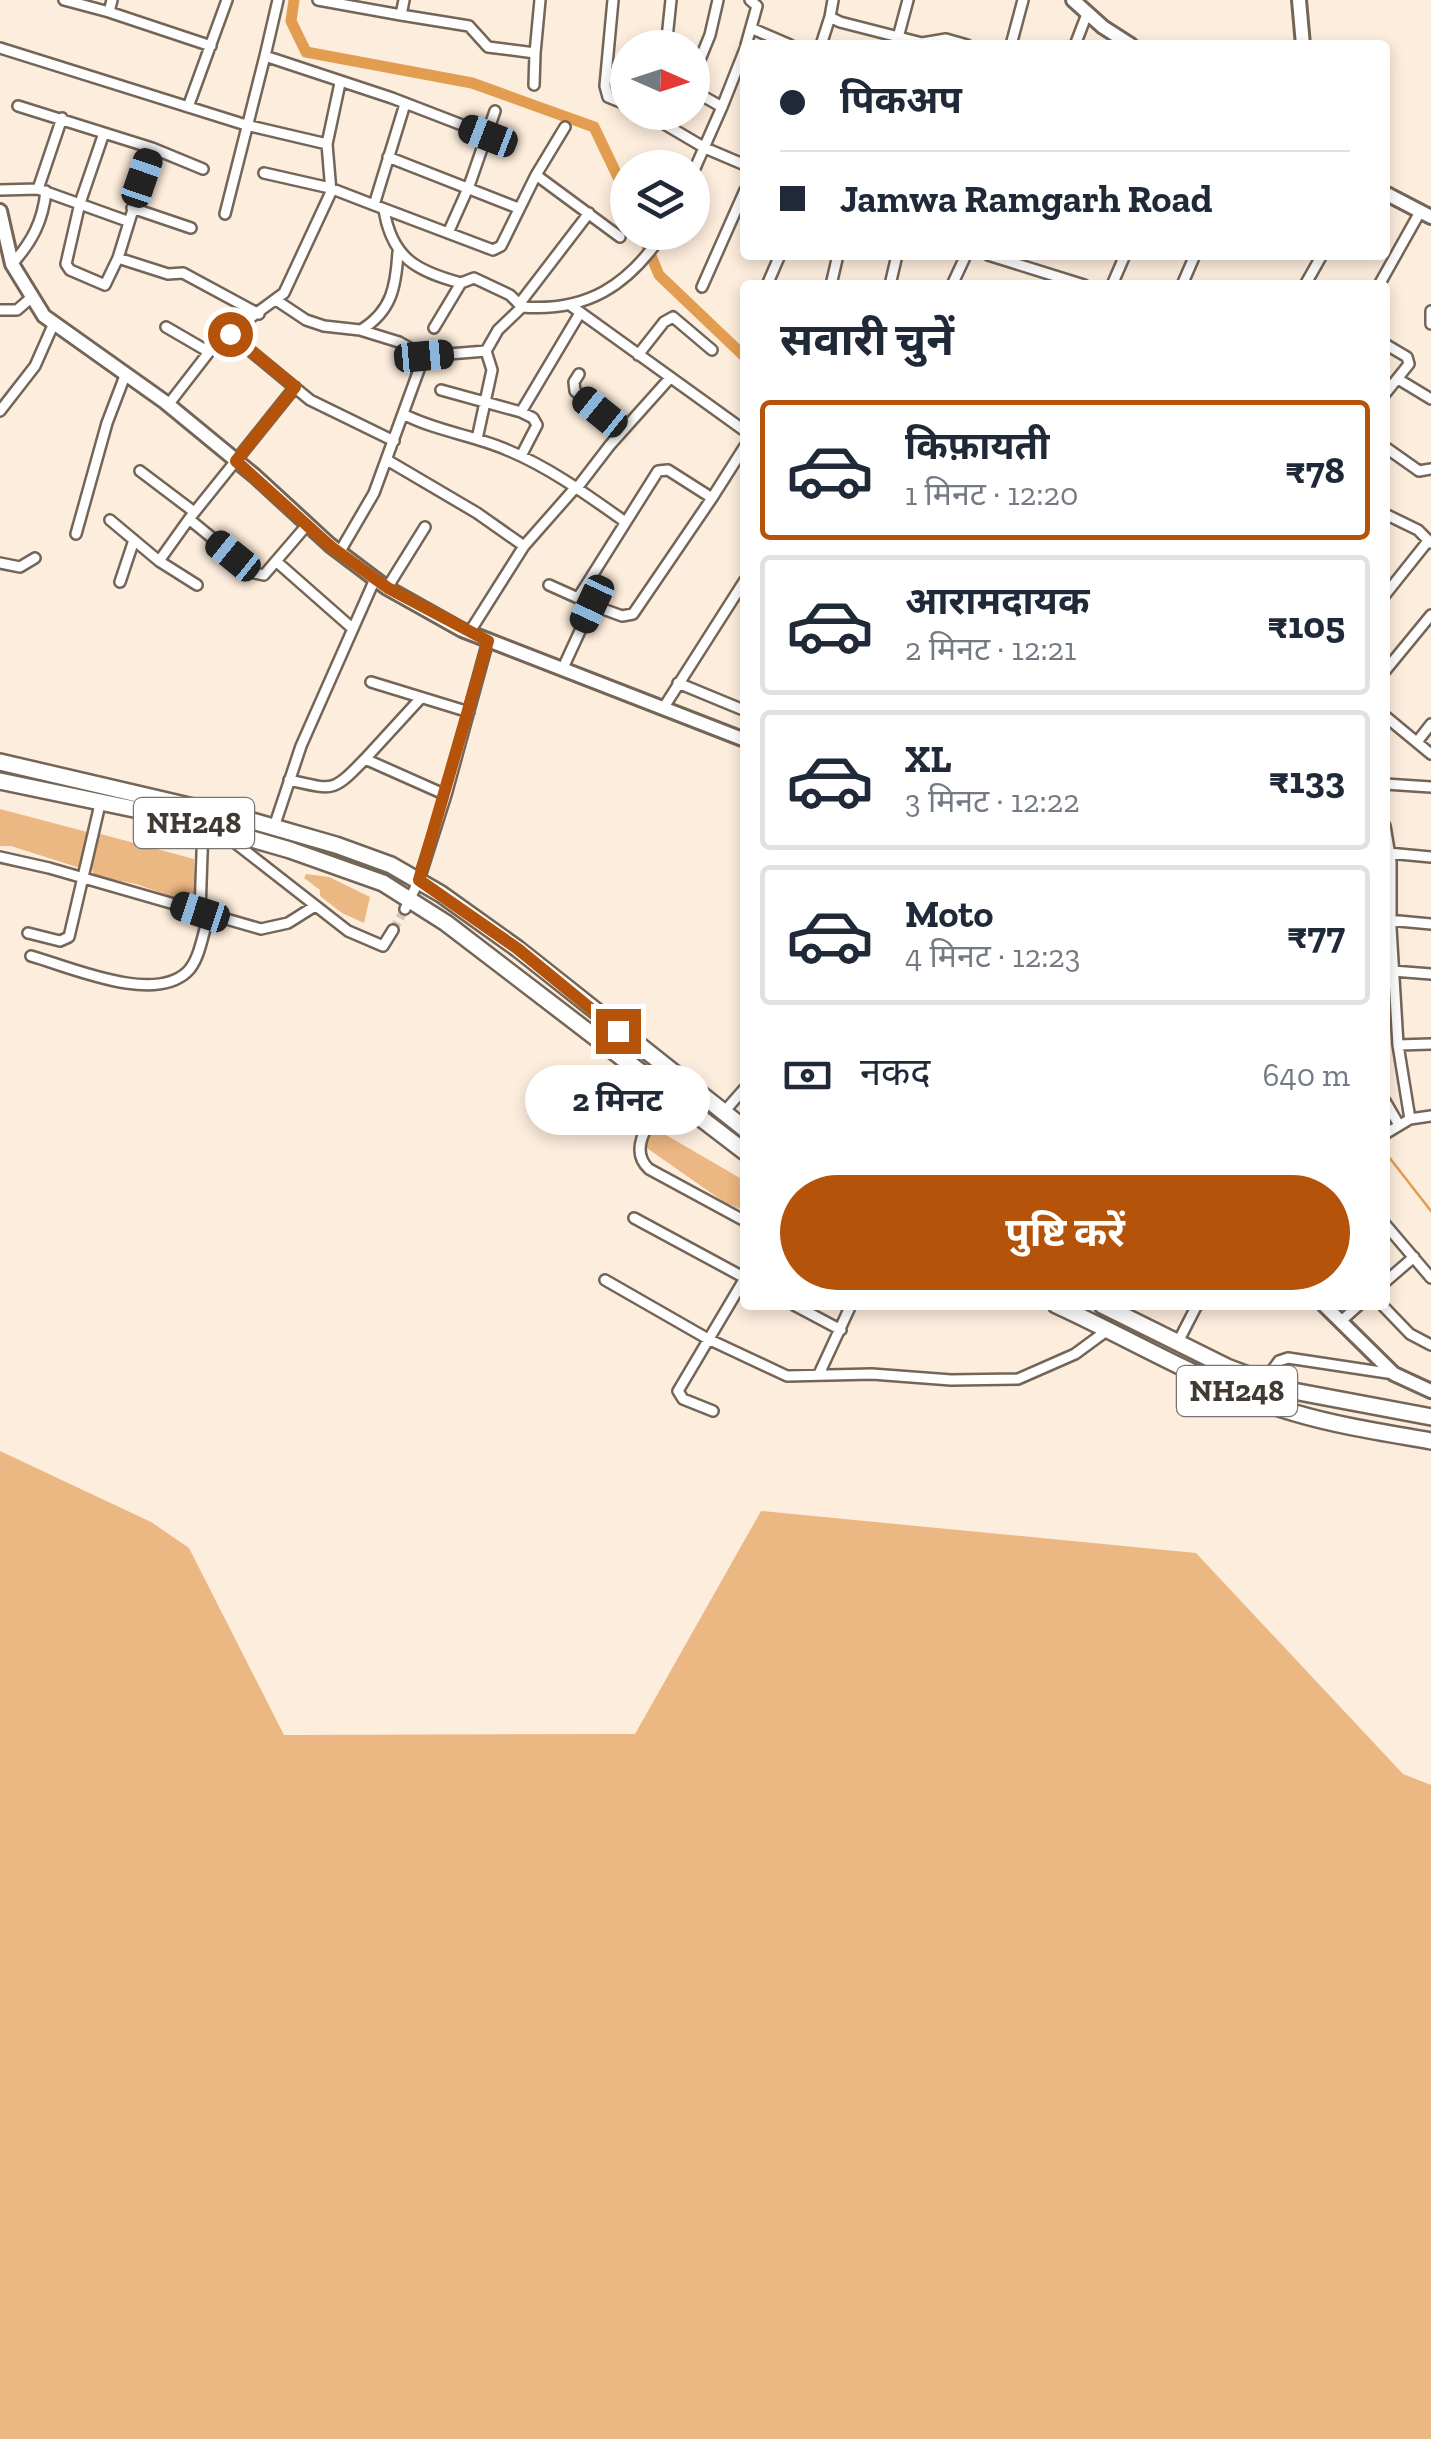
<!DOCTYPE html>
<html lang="hi">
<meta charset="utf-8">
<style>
:root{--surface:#fff;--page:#f2f2f3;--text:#1f2937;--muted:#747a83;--line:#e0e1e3;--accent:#b45309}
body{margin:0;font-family:"Zilla Slab","Noto Sans Devanagari",serif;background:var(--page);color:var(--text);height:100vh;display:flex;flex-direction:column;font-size:38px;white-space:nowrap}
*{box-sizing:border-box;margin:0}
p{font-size:32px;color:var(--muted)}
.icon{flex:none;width:55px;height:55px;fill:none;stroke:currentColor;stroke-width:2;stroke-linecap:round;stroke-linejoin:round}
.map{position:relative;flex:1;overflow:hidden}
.sheet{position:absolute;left:740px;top:280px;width:650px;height:1030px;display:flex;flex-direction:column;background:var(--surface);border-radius:10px;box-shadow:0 5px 15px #0003}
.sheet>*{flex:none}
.hud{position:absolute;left:740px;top:40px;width:650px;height:220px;border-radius:10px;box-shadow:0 5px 15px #0003;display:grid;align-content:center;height:220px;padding:0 40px;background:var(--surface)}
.needle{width:65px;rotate:93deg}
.buttons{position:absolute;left:610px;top:30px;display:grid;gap:20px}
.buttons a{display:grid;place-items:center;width:100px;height:100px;border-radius:50%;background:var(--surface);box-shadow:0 5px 15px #0003;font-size:50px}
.end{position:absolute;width:45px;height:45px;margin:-22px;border:12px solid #b45309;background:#fff;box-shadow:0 0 0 5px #fff}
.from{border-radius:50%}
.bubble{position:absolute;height:70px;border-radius:35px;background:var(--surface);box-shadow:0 5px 15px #0003;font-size:32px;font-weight:700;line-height:70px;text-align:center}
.car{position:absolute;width:30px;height:60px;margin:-30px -15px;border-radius:12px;box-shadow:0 0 8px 2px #0007;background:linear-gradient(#222 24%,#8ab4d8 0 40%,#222 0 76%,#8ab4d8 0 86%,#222 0)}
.hud b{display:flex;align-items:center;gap:35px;height:95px;font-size:38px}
.hud b+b{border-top:2px solid var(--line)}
.hud i{width:25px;height:25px;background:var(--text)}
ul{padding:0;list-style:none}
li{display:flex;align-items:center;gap:30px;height:140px;margin:0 20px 15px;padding:0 20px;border:5px solid var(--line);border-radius:10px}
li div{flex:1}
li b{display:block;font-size:38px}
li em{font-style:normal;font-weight:700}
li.selected{border-color:var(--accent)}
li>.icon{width:90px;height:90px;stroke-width:1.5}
h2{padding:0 40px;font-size:45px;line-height:120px}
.pay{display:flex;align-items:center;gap:25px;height:110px;padding:0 40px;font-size:38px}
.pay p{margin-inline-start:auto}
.primary-button{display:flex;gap:20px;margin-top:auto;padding:20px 40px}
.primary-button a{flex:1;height:115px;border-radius:60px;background:var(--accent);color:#fff;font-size:40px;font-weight:700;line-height:115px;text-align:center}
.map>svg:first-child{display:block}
</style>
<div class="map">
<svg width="1431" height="2439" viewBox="0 0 1431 2439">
<rect width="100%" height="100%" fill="#fdeddd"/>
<!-- green -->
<path fill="#ebb782" d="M0,809L91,833L80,868L11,846H0Z
M97,833L194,859L196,905L136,884L94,876L91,865Z
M306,874L329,877L370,897L364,923L342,913L320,896V890L304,878Z
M654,1128L745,1181V1211L724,1202L644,1146Z
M0,1451L151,1522L189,1548L284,1735L635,1734L761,1511L1196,1553L1403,1774L1431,1785V2439H0Z"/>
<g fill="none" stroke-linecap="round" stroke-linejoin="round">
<!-- stream -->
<path stroke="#e29d50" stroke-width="2.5" d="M1385,1152L1431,1211"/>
<!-- canal -->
<path stroke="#e29d50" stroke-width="11" d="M294,0L291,21L306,52L472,83L594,127L628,198
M641,232L659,275L745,357"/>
<!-- street-tunnel -->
<path stroke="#d7c9bb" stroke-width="9" stroke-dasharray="9 4.5" stroke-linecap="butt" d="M393,930L405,909"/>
<defs>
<path id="street" d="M64,0L109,12
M112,0L109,12L211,46
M278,0L265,56L392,98L488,135
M318,0L401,15L404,0
M613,0L605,86L608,97L628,105
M833,0L830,17L840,22L922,43L946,39L967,45
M401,15L469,26L488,47L535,53L540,0
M753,29L790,45
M746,45L757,6L750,0
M821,45L830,17
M896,45L908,0
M1011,45L1023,0
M1075,45L1087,14
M0,48L246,125L327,144L340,83
M666,48L671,0
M692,79L710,35L718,0
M534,85L535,53
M692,90L722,107L745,49
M18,106L152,148L203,169
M188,107L227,0
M644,112L705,148L745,165
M104,133L80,203L66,264L70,270L105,285L118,258
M152,148L118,258L168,274L183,273L259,314
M388,157L518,208
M264,173L330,188L374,205L405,104
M536,175L565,127
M692,175L722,107
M38,189L127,221
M0,190L38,189L62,118
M374,205L493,250L501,246L536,175L620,237
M132,208L191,228
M384,210C392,258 416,271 461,283L474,278L510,295L522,307
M225,214L265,56
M448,233L469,186L495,111
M988,255L1084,285
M12,264C32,242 43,221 46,191
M767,285L780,255
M831,285L838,255
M890,285L897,255
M952,285L966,255
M1112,285L1125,255
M1182,285L1195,255
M1305,285L1322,255
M1379,285L1420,212
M702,287L745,190
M276,300L306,320L324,326L360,330L399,342L424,356
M520,303L589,213
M570,305L745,431
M0,310H17L32,297
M1431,311V324
M166,327L209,352
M434,328L461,283
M361,330C392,311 396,286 398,252
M230,334L310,400L394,441
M1385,344L1407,357L1409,364L1385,394
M638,355L664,322L673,317L712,350
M579,374L574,382L575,391L623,430
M1398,379L1431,399
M295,387L189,519L255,573L264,575L307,525
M441,390L521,412L580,313
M168,405L216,343L284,293L331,192L327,144
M0,411L35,366L54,323
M521,412L533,418L537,425L521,456
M403,414C436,431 472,435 505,449C549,467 586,494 624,521
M477,439L492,370L486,351
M1385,447L1419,471L1431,469
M387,460L477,513L524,546L469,633
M140,471L193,511
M577,488L610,445L670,378
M712,498L745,446
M1385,514L1418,530L1431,543
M110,520L159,561L197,585
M76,534L107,423L126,373
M524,546L576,487
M339,553L374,493L424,356L486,351L498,330L522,307C587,312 628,286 664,232
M159,561L189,519
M277,562L352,628
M0,563L20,567L35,558
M120,582L134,540
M549,585L578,598
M387,588L425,527
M1385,595L1428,541
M562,670L592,605L578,598L658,471L668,470L712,498L633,614L622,616L592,605
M1385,671L1431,615
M371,682L469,712
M678,683L741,709
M420,699L365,759L446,795
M664,707L745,580
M1385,716L1431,754
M1417,742L1431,724
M289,780C334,790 332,793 365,759
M1385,784L1431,787
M1385,826L1391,862V928L1398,1045L1410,1119L1431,1116
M274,827L301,746L375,579
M225,835L348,931L383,946L393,930
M1388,853L1431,857
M0,857L49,868L261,929L288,923L315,906
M405,909L419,880L446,795L488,641
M200,912L203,825
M1388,920L1431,924
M28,933L60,941L69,937L101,800
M31,956C70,967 153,1004 187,972C200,960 203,932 209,915
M1393,971L1431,974
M1398,1045L1431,1044
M668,1094C655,1116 625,1147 649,1169L745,1221
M1385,1101L1399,1125
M723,1113L745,1088
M1385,1134L1410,1119
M634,1218L745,1278
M1385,1224L1431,1278
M605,1280L708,1339L787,1376L872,1374L951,1380L1018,1379L1075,1354L1109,1329
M1385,1282L1414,1257
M794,1305L841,1330
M1384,1307L1410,1334L1431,1345
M1340,1322L1359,1305
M1178,1342L1197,1305
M819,1374L851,1305
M1264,1381L1279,1361L1288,1358L1394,1374
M713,1411L683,1399L678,1391L745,1278"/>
<path id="secondary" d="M1073,0L1103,27L1131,45
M1299,0L1303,45
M1385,193L1431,217
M0,211L12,264L44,316L165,402L255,476L330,545L387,588L462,630L745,740
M1324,1305L1394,1374L1431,1391"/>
<path id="highway" d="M0,762L249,820L336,845L391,865L441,894L518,949L745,1129
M0,781L182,819L290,850L383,883L446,923L745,1152
M1056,1305C1135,1341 1211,1388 1295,1413C1339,1426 1386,1433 1431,1441
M1102,1305L1227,1367L1288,1390L1431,1417"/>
</defs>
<!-- street casing -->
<use href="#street" stroke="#736557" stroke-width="14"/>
<!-- secondary casing -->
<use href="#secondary" stroke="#736557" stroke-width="18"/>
<!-- highway casing -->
<use href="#highway" stroke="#736557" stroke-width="20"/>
<!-- street -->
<use href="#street" stroke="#fff" stroke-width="9"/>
<!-- secondary -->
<use href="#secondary" stroke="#fff" stroke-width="12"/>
<!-- highway -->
<use href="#highway" stroke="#fff" stroke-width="15"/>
</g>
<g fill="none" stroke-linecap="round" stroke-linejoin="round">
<!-- route -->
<path stroke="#b45309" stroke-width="12" d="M230,334L295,387L236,461L330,546L388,588L488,641L419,880L518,949L618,1031"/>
</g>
<g text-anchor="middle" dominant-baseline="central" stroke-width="8" stroke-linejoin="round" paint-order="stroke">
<!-- shield labels -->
<g fill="#fff" stroke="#797570" stroke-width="2.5">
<rect x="134" y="798" width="120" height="50" rx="8"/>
<rect x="1177" y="1366" width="120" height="50" rx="8"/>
</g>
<g font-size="30" font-weight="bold" fill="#403a33">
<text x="194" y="823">NH248</text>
<text x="1237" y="1391">NH248</text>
</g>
</g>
</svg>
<div class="buttons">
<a><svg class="needle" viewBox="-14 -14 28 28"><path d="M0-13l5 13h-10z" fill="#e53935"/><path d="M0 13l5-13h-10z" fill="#747a83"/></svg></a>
<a><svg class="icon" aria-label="layers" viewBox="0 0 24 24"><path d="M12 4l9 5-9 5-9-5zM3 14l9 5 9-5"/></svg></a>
</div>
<i class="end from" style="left:230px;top:334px"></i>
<i class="end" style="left:618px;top:1031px"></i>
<div class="bubble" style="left:525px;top:1065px;width:185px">2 मिनट</div>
<i class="car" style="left:488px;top:136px;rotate:291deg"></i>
<i class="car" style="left:142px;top:178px;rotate:19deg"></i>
<i class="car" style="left:424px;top:356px;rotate:85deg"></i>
<i class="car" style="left:600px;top:412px;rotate:309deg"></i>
<i class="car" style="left:233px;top:556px;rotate:309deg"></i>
<i class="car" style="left:592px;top:604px;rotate:205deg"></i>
<i class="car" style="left:200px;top:912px;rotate:288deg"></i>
<div class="hud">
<b><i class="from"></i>पिकअप</b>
<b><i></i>Jamwa Ramgarh Road</b>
</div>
<section class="sheet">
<h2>सवारी चुनें</h2>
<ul>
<li class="selected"><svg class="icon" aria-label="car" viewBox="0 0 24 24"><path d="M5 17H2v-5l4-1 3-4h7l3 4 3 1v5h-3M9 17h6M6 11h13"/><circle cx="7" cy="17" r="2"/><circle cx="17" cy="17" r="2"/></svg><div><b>किफ़ायती</b><p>1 मिनट · 12:20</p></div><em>₹78</em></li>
<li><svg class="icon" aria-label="car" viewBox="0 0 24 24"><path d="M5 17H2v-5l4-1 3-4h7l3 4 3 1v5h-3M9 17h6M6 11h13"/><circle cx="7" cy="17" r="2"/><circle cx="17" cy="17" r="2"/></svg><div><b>आरामदायक</b><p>2 मिनट · 12:21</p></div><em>₹105</em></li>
<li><svg class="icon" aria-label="car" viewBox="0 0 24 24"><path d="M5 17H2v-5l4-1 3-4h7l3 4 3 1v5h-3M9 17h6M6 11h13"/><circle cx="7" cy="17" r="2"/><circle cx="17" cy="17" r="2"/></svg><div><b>XL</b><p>3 मिनट · 12:22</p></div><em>₹133</em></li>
<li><svg class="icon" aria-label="car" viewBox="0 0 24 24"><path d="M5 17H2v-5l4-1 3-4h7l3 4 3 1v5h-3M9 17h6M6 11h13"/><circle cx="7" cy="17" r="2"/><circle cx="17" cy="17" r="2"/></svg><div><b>Moto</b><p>4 मिनट · 12:23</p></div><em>₹77</em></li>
</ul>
<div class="pay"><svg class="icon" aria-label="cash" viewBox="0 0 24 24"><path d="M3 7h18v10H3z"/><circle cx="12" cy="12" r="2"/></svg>नकद<p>640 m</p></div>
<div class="primary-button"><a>पुष्टि करें</a></div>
</section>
</div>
